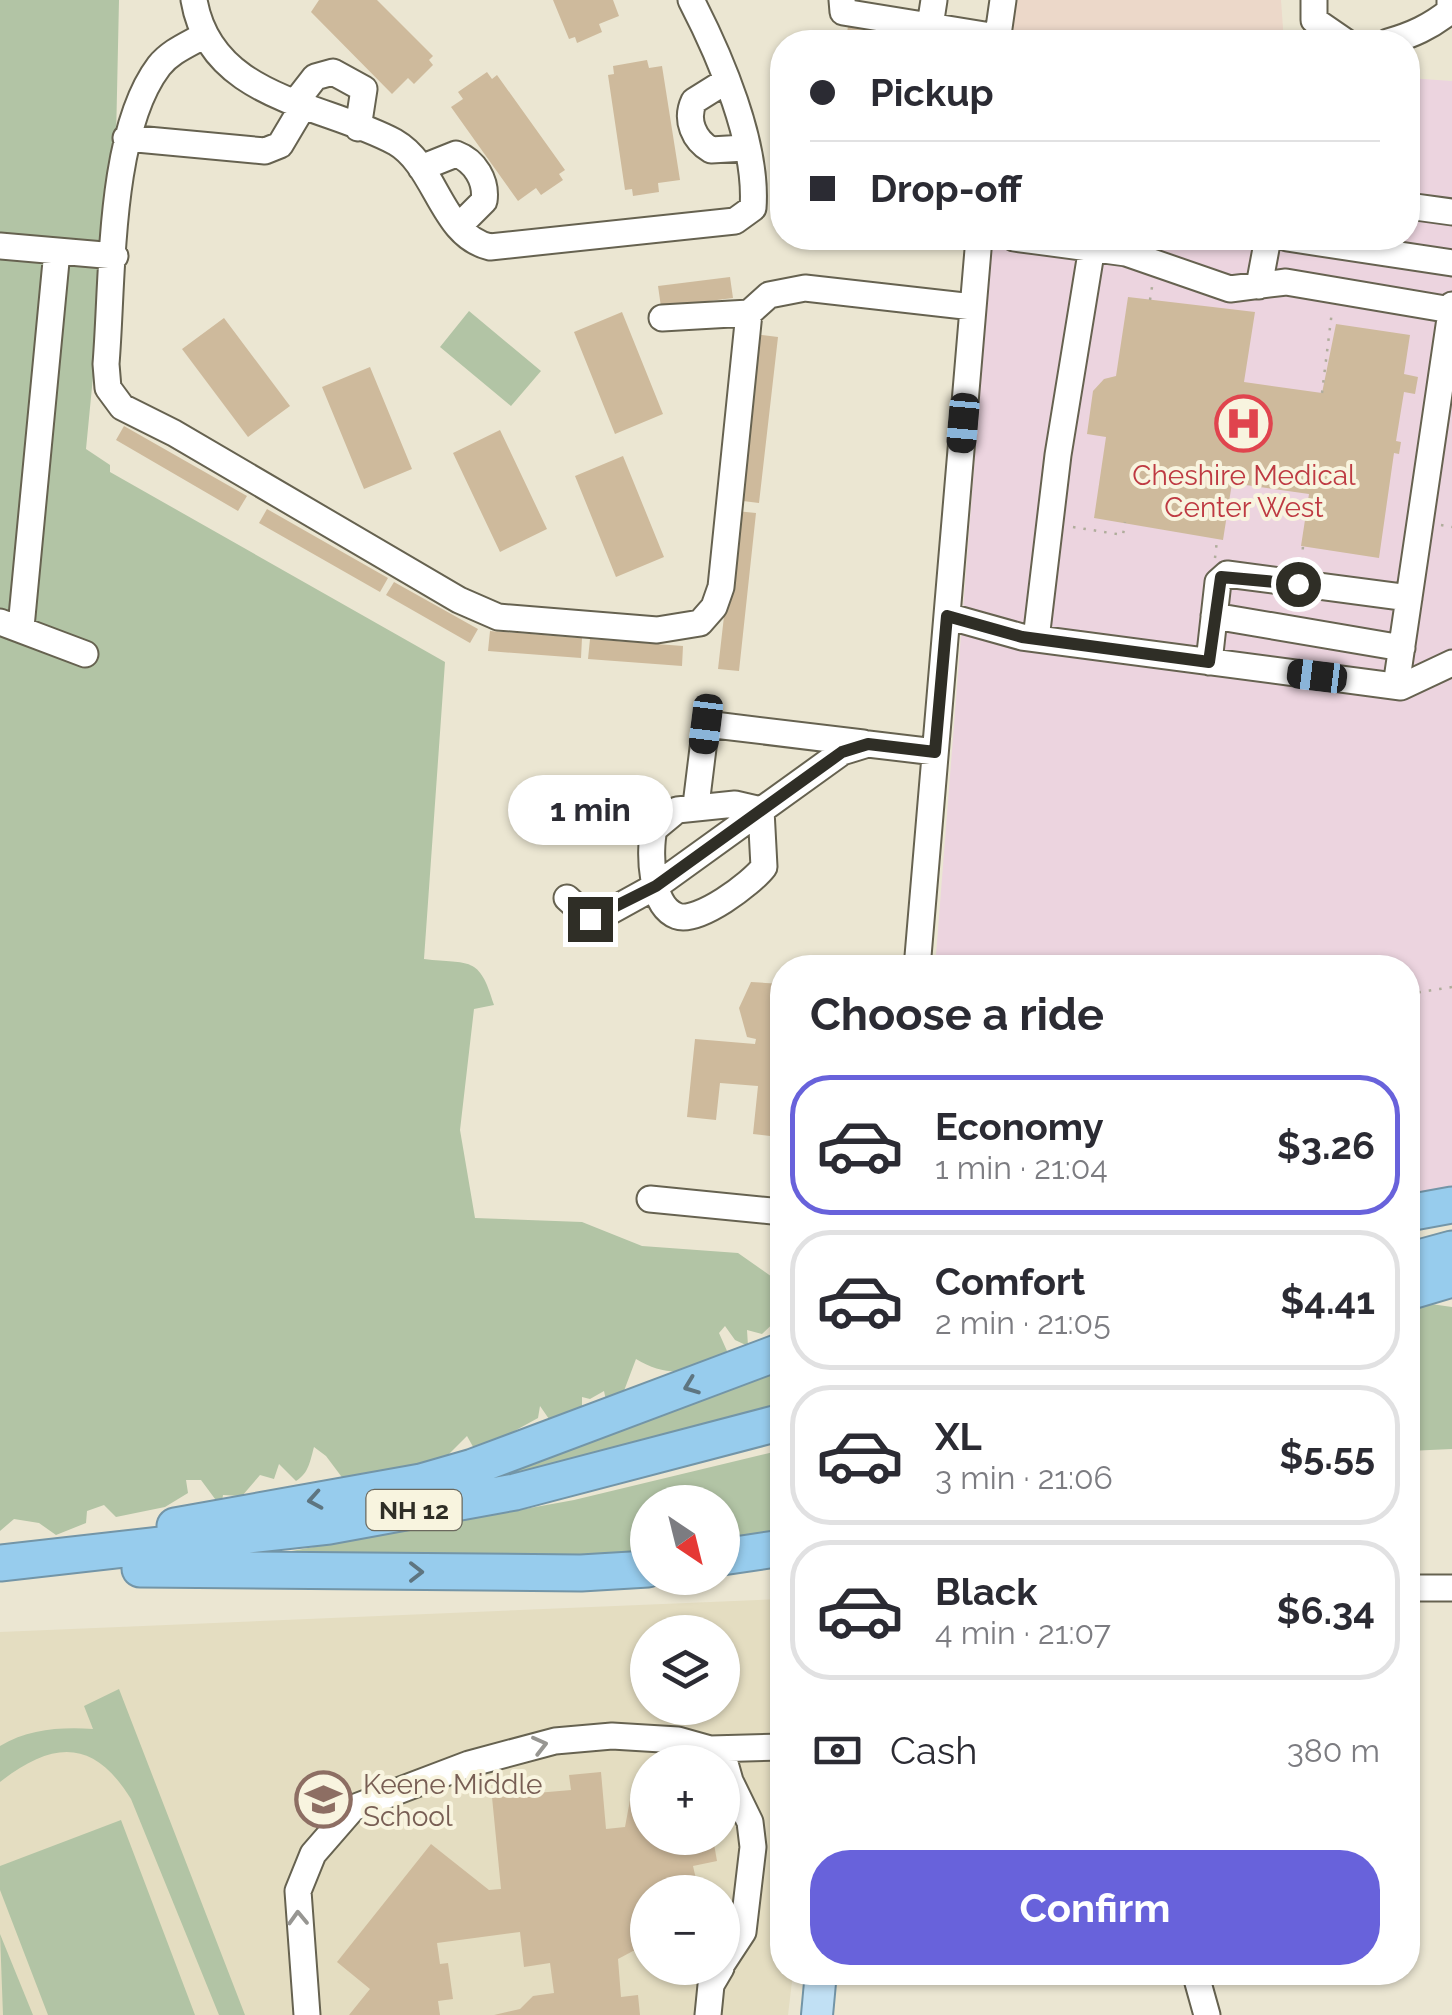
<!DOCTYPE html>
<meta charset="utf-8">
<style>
:root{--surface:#fff;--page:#f2f2f3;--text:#2b2b33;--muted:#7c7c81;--line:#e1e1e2;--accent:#6862db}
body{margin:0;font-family:Raleway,sans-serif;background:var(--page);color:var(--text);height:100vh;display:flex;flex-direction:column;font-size:38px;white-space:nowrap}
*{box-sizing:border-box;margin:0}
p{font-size:32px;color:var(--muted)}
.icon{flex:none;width:55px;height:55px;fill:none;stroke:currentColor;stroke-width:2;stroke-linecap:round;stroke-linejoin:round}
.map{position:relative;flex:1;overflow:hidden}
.drawer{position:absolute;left:770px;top:955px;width:650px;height:1030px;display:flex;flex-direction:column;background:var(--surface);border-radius:40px;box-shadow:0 2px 8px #0004}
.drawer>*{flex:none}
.banner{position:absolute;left:770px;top:30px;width:650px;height:220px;border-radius:40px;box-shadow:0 2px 8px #0004;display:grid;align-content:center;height:220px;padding:0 40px;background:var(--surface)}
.needle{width:65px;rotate:145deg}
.tools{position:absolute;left:630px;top:1485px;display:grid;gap:20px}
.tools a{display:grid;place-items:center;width:110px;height:110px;border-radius:50%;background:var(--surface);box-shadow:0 2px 8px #0004;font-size:50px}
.end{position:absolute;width:45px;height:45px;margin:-22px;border:12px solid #2f2e26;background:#fff;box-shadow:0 0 0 5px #fff}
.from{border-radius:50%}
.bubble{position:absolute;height:70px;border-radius:35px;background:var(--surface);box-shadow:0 2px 8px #0004;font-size:32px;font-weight:700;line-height:70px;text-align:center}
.car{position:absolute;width:30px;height:60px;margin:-30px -15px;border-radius:12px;box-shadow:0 0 8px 2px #0007;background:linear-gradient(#222 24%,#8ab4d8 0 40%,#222 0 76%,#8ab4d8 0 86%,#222 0)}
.banner b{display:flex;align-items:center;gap:35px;height:95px;font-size:38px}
.banner b+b{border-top:2px solid var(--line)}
.banner i{width:25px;height:25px;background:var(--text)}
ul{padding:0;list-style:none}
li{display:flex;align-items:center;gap:30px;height:140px;margin:0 20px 15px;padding:0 20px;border:5px solid var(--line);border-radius:40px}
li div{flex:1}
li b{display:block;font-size:38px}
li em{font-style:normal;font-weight:700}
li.on{border-color:var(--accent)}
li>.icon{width:90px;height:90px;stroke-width:1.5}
h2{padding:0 40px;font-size:45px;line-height:120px}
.pay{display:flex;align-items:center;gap:25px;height:110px;padding:0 40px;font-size:38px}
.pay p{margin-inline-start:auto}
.primary-button{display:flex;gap:20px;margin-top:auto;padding:20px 40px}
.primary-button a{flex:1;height:115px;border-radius:40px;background:var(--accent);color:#fff;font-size:40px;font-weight:700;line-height:115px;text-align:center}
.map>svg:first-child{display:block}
</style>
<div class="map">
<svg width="1452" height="2015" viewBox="0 0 1452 2015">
<rect width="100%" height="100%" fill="#ebe6d2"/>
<!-- commercial -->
<path fill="#ecd8c9" d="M1011,0H1281L1284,42H1007Z"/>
<!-- industrial -->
<path fill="#ecd4df" d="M1408,78L1452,81V1189L1408,1197V968H935L992,238H1408Z"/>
<!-- built -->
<path fill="#e4ddc1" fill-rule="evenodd" d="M782,1599V1972L793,1973L788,2015H0V1632ZM648,1632H722V1708H648ZM648,1762H722V1838H648ZM648,1892H722V1968H648Z"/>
<!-- green -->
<path fill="#b2c4a5" d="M0,0H119L116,139L86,449L110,465V472L445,662L424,959C470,965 479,954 494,1005L474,1009L460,1130L475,1218L582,1222L642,1246L738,1253L775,1279H782V1315L762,1334L747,1330L748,1346L735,1340L725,1326L719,1333L727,1351C698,1374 669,1379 636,1359L619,1404L607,1405L604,1391L590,1399L582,1397V1409L564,1423L549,1419L540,1406L538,1418L476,1452L467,1436L444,1459L350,1488L326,1456L314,1447C310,1461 309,1473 296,1481L279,1464L274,1479L260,1475L242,1496L223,1495L221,1507L201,1480H186L188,1493L165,1507L116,1517L104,1505L87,1511L86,1523L56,1535L39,1523L14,1519L0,1531Z
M469,311L541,371L511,406L440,347Z
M1431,1296V1304L1452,1307V1449L1408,1451V1304Z
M782,1362V1409L520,1473L411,1494Z
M782,1450V1541L723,1548L722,1502H648L647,1554L264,1556L574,1500Z
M119,1689L245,2015H219L131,1799C94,1739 54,1740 0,1782V1746C29,1729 60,1727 93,1729L84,1706Z
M121,1820L195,2015H48L0,1890V1866Z
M0,1934L33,2015H3Z"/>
<!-- building -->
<path fill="#ceba9c" d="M319,0H377L433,56L429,60L433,65L414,84L408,78L392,94L311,12Z
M553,0H613L619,16L599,24L602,32L577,43L575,37L569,39Z
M849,19L867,21L865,36L897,42H836L838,32L847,33Z
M647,60L649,68L662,66L680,180L658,183L659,192L633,196L632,189L625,190L608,75L614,74L613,66Z
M487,72L492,79L497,75L565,170L559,174L563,180L541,195L536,188L518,201L451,107L463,99L458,92Z
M730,277L733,298L661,307L658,286Z
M1128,297L1255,312L1244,382L1322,393L1336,324L1410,335L1404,374L1418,377L1415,394L1404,392L1396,441L1401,442L1399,454L1394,453L1379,558L1301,546L1309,494L1232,483L1223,540L1094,518L1106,437L1087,434L1093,391L1104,379L1116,376Z
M622,312L663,414L615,434L574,332Z
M224,318L290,406L248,437L182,349Z
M753,334L778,337L759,503L735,500Z
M370,367L412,469L364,489L322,387Z
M124,426L247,496L238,511L116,440Z
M500,430L547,529L500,552L453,453Z
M623,456L664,557L616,577L575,476Z
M267,509L388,578L380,592L259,523Z
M736,511L756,513L739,671L718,669Z
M394,582L478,629L470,643L386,595Z
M490,631L582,638L581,658L488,651Z
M590,639L683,646L682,666L588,659Z
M751,982L782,984L778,1137L753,1134L758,1086L720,1083L716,1120L687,1117L695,1039L755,1044L756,1039L747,1037L739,1008Z
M601,1772L606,1829L625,1827L633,1784L648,1786V1838H713L717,1861L693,1866L699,1892H648V1952L633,1951L618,1959L621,1997L638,1995L640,2015H494L520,2009L533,1996L554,1993L550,1963L524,1967L520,1932L437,1943L440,1964L448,1963L453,1999L438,2001L440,2015H349L370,1989L337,1962L431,1844L489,1890L501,1889L492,1797L571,1790L569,1775Z"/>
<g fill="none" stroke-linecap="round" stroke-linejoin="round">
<defs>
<path id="minor" d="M194,0C211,100 323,103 395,142C437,166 441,236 490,247L735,221L753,208C758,144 720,56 691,0
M842,0L843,12L997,37
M1314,0V20L1346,42
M930,26L934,0
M203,36C187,45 170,52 159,66C108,133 113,280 106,364L108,388L122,407L174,433L459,600L498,617L657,630L700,623L714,607L721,587L749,313
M997,42L1003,0
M1388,42C1412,35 1430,27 1450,11V0
M726,81L694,101C685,120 694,140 711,150L745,148
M294,104L315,77L333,72L364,89L358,128
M126,138L265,151L280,145L302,108
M421,168L456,154C475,161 487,181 484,201L459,226
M1408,206L1452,212
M1014,238L1126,253L1230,289L1286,282L1451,310
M1287,238L1452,263
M0,246L115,256
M1259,286L1268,238
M662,318L749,313L769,295L805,288L973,307
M947,616L1022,637L1401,687L1452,663
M1214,616L1402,648
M0,622L85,654
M21,627L57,251
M1036,639L1058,455L1092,247
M1209,662L1218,582L1227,574L1409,598
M1396,686L1452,305
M735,804L761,810L764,867C752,883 698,924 677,916C650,906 649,851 654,829L677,810Z
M696,805L706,724L863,743
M567,898L590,919L598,918L656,886L842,752L868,744L935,752
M917,968L979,238
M650,1199L782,1212
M1408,1588H1452
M721,1749L730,1781L750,1822L753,1847L743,1932L722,1964
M1195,1972L1207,2015
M307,2015L298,1891L313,1854L353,1808L469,1764L555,1741L612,1736L678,1740L710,1749L782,1747
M708,2015L711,1985L721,1968"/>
<path id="major" d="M817,2015L821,1972"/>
<path id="highway" d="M1408,1213L1452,1205
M1408,1261L1452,1249
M1408,1292L1452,1279
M175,1526L421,1482L473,1467L782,1351
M722,1557L782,1548
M0,1563L329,1526L515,1492L782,1422
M140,1569L581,1573L648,1569"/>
</defs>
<!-- minor casing -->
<use href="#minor" stroke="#666250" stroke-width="29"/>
<!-- major casing -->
<use href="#major" stroke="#7395a7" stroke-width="34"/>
<!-- highway casing -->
<use href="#highway" stroke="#7395a7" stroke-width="39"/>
<!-- path -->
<path stroke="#b0ad9c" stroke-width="2.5" stroke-dasharray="2.5 8" stroke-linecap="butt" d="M1150,300L1152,287
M1322,393L1332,311
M1441,525L1452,527
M1073,527L1123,535L1125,522
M1215,558L1217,540
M1302,560L1303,546
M1408,994L1452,987"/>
<!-- minor -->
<use href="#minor" stroke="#fff" stroke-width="25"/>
<!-- major -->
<use href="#major" stroke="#c1e0f4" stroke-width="30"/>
<!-- highway -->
<use href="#highway" stroke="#97cced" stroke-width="35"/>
</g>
<!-- one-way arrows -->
<defs><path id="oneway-chevron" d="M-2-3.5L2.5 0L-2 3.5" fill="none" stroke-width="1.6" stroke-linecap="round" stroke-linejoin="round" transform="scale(2.5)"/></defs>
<g stroke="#5e7580">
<use href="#oneway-chevron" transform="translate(691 1386) rotate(159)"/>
<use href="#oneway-chevron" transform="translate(315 1500) rotate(170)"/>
<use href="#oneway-chevron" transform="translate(416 1572)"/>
</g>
<g stroke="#979692">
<use href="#oneway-chevron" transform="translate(540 1745) rotate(-14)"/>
<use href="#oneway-chevron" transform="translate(298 1918) rotate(-92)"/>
</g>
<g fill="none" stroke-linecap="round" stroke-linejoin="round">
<!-- route -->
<path stroke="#2f2e26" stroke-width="12" d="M590,919L656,886L842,752L868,744L935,752L947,616L1022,637L1209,662L1221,577L1298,584"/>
</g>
<!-- icons -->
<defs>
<symbol id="hospital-ring" viewBox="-11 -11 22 22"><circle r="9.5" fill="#f8f4df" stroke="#e0444e" stroke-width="1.5"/><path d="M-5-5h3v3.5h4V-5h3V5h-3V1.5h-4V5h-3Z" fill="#e0444e"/></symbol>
<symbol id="school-ring" viewBox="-11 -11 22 22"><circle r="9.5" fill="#f8f4df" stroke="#8d6e63" stroke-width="1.5"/><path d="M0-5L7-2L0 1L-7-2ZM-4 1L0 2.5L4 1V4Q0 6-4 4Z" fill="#8d6e63"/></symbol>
</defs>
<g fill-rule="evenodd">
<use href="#hospital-ring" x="1212" y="392" width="63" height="63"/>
<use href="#school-ring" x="292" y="1768" width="63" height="63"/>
</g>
<g text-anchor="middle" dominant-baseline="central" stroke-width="8" stroke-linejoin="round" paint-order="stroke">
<!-- shield labels -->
<rect fill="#f8f4df" stroke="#6b695e" stroke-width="2.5" x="366.5" y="1490" width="95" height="40" rx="8"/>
<g font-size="25" font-weight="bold" fill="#2f2e26">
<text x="414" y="1510">NH 12</text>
</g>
<!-- health labels -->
<g font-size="28" fill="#be3a42" stroke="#f8f4df">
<text x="1244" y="475">Cheshire Medical<tspan x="1244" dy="32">Center West</tspan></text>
</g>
<!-- education labels -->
<g font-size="28" fill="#785e54" stroke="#f8f4df" text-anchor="start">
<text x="363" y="1784">Keene Middle<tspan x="363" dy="32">School</tspan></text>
</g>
</g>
</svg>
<div class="tools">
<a><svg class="needle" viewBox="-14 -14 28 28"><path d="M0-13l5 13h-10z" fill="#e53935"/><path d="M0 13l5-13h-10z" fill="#7c7c81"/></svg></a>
<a><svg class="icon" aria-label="layers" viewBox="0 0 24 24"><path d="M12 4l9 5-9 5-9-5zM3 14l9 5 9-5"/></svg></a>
<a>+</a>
<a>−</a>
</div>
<i class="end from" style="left:1298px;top:584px"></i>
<i class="end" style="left:590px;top:919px"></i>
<div class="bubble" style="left:508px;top:775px;width:165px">1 min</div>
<i class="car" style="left:963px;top:423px;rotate:185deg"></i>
<i class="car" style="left:1317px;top:676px;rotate:277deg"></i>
<i class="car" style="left:706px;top:724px;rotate:187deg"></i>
<div class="banner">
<b><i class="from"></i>Pickup</b>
<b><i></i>Drop-off</b>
</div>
<section class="drawer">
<h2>Choose a ride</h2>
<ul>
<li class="on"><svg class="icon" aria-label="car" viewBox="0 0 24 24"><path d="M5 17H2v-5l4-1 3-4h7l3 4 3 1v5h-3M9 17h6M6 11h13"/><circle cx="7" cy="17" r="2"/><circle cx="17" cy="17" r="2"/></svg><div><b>Economy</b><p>1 min · 21:04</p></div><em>$3.26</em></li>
<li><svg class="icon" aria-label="car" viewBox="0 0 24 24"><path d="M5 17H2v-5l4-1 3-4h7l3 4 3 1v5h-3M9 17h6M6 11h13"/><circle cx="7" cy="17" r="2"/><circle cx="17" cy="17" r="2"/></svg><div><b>Comfort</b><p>2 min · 21:05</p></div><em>$4.41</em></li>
<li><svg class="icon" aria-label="car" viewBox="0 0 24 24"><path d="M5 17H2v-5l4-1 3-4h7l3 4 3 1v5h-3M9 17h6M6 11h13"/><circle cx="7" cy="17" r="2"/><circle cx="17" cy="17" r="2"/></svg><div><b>XL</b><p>3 min · 21:06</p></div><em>$5.55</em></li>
<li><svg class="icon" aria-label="car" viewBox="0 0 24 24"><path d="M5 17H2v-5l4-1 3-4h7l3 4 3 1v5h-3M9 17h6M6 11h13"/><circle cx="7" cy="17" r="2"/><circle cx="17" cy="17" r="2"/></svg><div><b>Black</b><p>4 min · 21:07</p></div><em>$6.34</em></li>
</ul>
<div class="pay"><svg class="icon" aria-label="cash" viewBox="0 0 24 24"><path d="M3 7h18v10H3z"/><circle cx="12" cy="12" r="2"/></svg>Cash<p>380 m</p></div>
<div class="primary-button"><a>Confirm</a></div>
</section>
</div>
